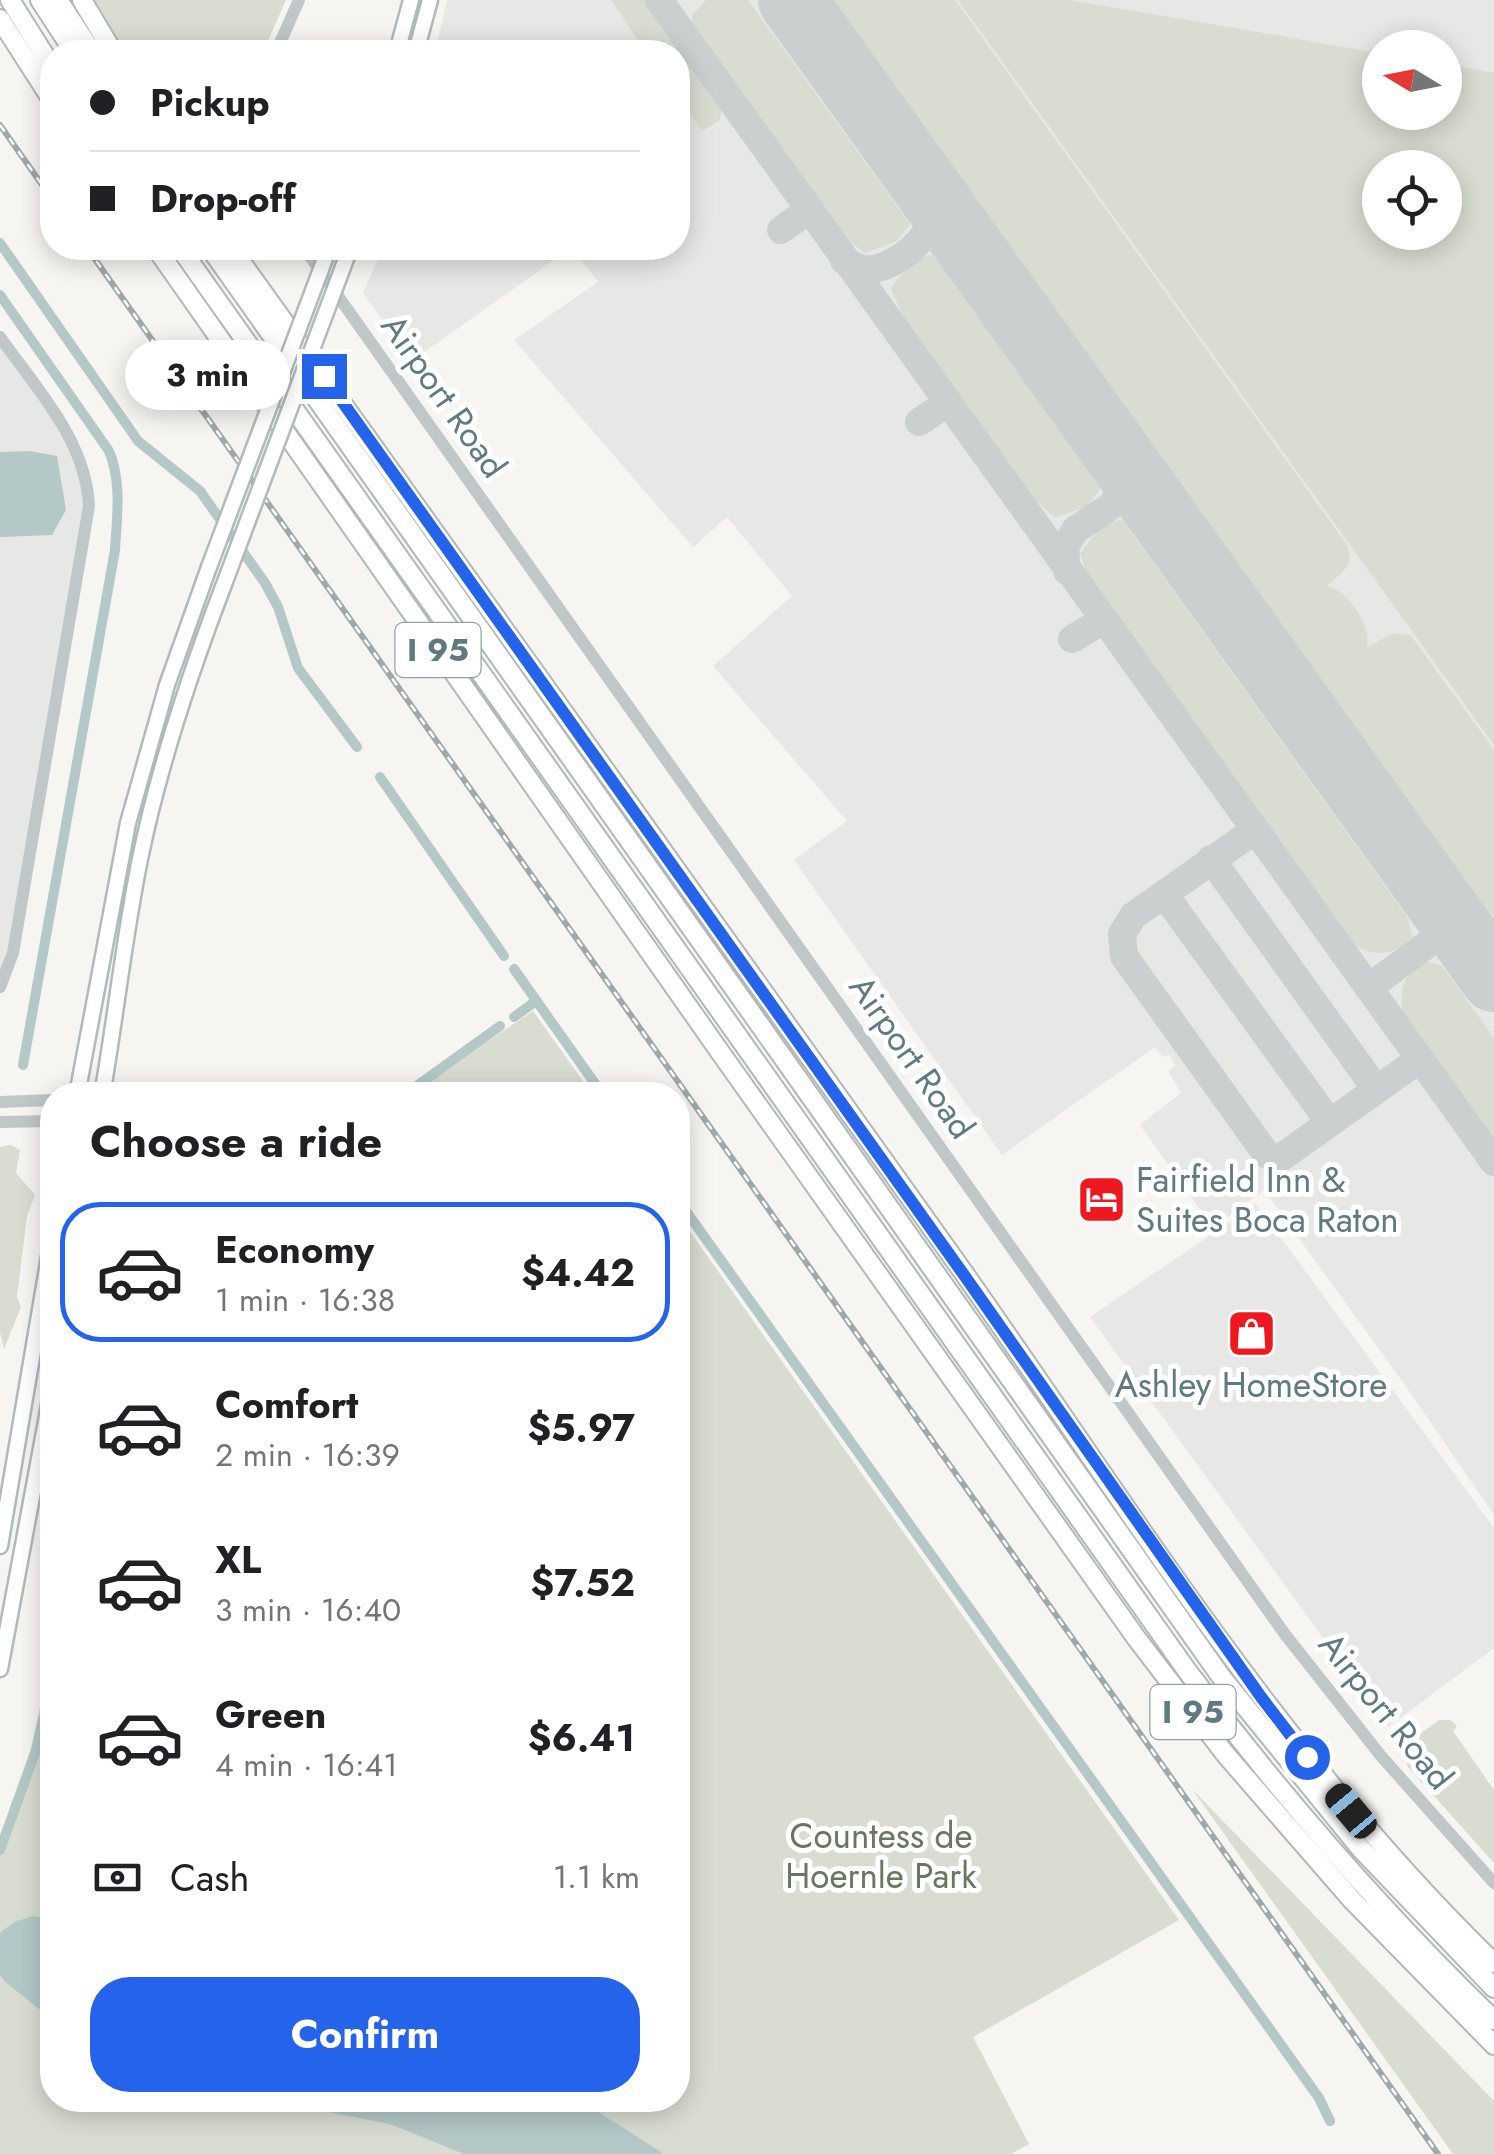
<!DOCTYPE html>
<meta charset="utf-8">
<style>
:root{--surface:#fff;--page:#f6f6f6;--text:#202124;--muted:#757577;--line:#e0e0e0;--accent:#2563eb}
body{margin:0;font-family:Jost,sans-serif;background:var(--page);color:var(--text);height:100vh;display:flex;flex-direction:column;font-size:38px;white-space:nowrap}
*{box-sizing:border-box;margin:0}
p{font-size:32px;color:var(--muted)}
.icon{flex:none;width:55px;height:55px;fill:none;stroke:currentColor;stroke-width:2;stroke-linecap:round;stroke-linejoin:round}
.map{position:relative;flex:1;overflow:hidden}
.details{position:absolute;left:40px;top:1082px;width:650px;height:1030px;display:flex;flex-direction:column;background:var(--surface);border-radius:40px;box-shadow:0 5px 25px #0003}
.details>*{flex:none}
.guide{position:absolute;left:40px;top:40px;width:650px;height:220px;border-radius:40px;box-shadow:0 5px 25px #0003;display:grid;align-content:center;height:220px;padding:0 50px;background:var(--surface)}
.needle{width:65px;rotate:280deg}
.buttons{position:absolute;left:1362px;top:30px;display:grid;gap:20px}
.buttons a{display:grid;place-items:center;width:100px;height:100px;border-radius:50%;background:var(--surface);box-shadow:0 5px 25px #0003;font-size:50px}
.end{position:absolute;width:45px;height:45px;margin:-22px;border:12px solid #2563eb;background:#fff;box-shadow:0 0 0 5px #fff}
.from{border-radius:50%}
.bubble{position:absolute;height:70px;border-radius:35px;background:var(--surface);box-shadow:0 5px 25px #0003;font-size:32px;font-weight:700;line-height:70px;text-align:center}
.car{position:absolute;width:30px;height:60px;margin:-30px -15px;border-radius:12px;box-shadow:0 0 8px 2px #0007;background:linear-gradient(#222 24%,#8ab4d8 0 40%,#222 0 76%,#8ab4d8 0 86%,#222 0)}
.guide b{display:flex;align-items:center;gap:35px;height:95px;font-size:38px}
.guide b+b{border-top:2px solid var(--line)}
.guide i{width:25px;height:25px;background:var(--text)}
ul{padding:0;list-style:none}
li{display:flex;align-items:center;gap:30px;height:140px;margin:0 20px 15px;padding:0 30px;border:5px solid transparent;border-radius:40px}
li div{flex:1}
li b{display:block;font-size:38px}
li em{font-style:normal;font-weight:700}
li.on{border-color:var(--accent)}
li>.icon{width:90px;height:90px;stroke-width:1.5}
h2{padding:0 50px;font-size:45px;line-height:120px}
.pay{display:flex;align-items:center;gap:25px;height:110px;padding:0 50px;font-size:38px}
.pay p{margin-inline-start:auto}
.action{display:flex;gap:20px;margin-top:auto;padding:20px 50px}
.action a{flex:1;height:115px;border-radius:40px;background:var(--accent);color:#fff;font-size:40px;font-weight:700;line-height:115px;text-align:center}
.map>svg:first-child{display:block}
</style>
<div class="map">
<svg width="1494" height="2154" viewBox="0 0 1494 2154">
<rect width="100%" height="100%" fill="#f6f5f2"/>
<!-- built -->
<path fill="#e7e7e6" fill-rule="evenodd" d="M447,0H1494V1515L1407,1388L1264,1190L1213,1228L1140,1125L1181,1093L1168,1071L1175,1066L1169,1055L1163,1057L1155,1047L1002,1155L794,860L847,821L713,666L792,596L727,517L693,547L514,340L598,282L572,248H678V52H435ZM1380,48H1445V112H1380ZM1380,168H1445V232H1380Z
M383,248H571L412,361L363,293Z
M0,337L69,436L87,484L13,953L0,987Z
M1256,1204L1494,1528V1648L1388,1727L1090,1317Z"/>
<!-- green -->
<path fill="#d8dcd1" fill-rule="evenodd" d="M92,0H286L263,52H123Z
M611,0H646L722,107L720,120L702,131L678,97V52H646Z
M706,0H748L910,224L897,241L865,253L838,232L691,31L692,15Z
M832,0H955L1347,545C1355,566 1341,574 1326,586C1348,590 1372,626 1367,648L1393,633L1411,636L1494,750V924Z
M958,0H1069L1380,53V112H1445V64L1494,73V745ZM1380,168H1445V232H1380Z
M932,254L1101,488L1087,507L1055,517C999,475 916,354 891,288L911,260Z
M1122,519L1408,918L1412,937C1393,958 1370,957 1348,941L1248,809L1093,588L1080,554L1102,525Z
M1424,961L1442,966L1494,1038V1150L1405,1020C1397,995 1402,975 1424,961Z
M533,1011L593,1095H407Z
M11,1145L20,1150L16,1173L35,1195L27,1216L17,1297L21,1307L4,1349L0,1332V1147Z
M678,1215L1179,1920L973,2037L1029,2144L1011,2154H0V1841L25,1776L52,1651V2100H678Z
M1439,1720H1450L1457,1726L1453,1731L1494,1790V1863L1408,1767L1405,1760L1402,1761L1409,1742Z
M1192,1789L1494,2101V2154H1453Z"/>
<!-- water -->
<path fill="#b4c8c8" d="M29,451L57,456L66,510L52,535L0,537V452Z
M33,1916L52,1919V2019L5,1982L0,1975V1933L14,1922Z
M267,2100H580L664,2154H464L390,2124Z"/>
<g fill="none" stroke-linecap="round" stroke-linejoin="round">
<!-- canal -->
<path stroke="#b4c8c8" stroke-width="10" d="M0,243L138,441L200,491L265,583L278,607L298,668L357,747
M0,295L109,451C122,482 117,517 115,550L23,1065
M380,777L504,956
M514,969L603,1095
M514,1017L536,1001
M404,1095L500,1026
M678,1200L1319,2098L1330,2121
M0,1850L36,1750L48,1700"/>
<!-- taxiway -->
<path stroke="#cacfcf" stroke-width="28" d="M659,0L1494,1162
M781,230L810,209
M922,239L943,232L963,240
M844,260C853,266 862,271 873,269C901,265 944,228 932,197
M919,422L947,403
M1114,501L1124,484L1123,462
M1067,571L1065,547L1075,530L1123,498L1141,499L1155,507
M1072,639L1102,621
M1255,830L1133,916L1122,934L1124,956L1267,1155L1279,1159L1420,1059
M1211,859L1376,1089
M1164,894L1330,1123
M1368,988L1455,924"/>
<!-- runway -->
<path stroke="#cacfcf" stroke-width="68" d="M792,0L1494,978"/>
<defs>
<path id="secondary" d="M397,52L411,0
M416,52L430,0
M343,267L350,248
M77,1095L128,823L167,685L209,567
M102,1095C116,1016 124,937 140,859C159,766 189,676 223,587
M0,1546L52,1239
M0,1669L52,1389"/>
<path id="motorway" d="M10,0L52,67
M40,0L74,52
M58,0L92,52
M82,0L113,52
M0,19L52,100
M156,248L720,1052L1137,1639L1226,1755L1352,1900L1494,2045
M180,248L1188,1672C1282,1796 1382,1912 1494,2020
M210,248L1222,1678L1361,1849L1494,1988
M231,248C476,590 722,933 966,1276C1132,1512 1285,1761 1494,1963"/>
</defs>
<!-- secondary casing -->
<use href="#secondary" stroke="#b0babc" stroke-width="19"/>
<!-- motorway casing -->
<use href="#motorway" stroke="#b1b8ba" stroke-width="22"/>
<!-- tertiary -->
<path stroke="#c0c7c9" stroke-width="12" d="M276,52L299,0
M304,248L1284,1633L1381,1756L1494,1883
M0,337C36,388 86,440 89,506L13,953L0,987
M0,1102L52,1100
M0,1122L52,1121"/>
<!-- secondary -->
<use href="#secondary" stroke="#fff" stroke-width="14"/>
<!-- motorway -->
<use href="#motorway" stroke="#fff" stroke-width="18"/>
<defs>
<path id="rail" d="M0,125L52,199
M87,248L1438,2154"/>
</defs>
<!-- rail casing -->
<use href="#rail" stroke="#9da9ac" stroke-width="6"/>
<!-- rail -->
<use href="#rail" stroke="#fff" stroke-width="2.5" stroke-dasharray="8" stroke-linecap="butt"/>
<defs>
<path id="secondary-bridge" d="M209,567L329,248
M223,587L343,267"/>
</defs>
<!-- secondary-bridge casing -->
<use href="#secondary-bridge" stroke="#b0babc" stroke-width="19" stroke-linecap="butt"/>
<!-- secondary-bridge -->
<use href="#secondary-bridge" stroke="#fff" stroke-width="14"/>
</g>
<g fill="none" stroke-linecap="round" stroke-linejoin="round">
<!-- route -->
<path stroke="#2563eb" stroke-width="12" d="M324,376L964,1275L1261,1697L1307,1757"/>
</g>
<!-- icons -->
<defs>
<symbol id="hotel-square" viewBox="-11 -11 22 22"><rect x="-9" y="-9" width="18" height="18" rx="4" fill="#f0181f" stroke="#fff"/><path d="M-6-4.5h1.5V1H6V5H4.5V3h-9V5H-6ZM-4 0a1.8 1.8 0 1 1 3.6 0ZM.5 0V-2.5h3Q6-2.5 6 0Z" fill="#fff"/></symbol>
<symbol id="shop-square" viewBox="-11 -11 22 22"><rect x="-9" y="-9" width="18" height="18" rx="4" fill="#f0181f" stroke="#fff"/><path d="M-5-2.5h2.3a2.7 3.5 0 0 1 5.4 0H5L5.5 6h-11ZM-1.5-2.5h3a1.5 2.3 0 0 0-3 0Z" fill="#fff"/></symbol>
</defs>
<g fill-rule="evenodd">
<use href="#hotel-square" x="1074" y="1172" width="55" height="55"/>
<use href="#shop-square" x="1224" y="1306" width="55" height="55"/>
</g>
<g text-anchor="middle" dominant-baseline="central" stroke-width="10" stroke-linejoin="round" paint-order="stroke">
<!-- shield labels -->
<g fill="#fff" stroke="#8fa2a6" stroke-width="2.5">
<rect x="395.5" y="623" width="85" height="54" rx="8"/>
<rect x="1150.5" y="1685" width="85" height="54" rx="8"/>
</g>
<g font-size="32" font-weight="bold" fill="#5f7a80">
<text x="438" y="650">I 95</text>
<text x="1193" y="1712">I 95</text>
</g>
<!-- street labels -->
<g font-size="35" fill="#5f7a80" stroke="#fff">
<text transform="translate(444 396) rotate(55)">Airport Road</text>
<text transform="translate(912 1057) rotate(55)">Airport Road</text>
<text transform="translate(1386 1711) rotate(51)">Airport Road</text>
</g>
<!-- poi labels -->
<g font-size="35" fill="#5f7a80" stroke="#fff" text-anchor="start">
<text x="1136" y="1180">Fairfield Inn &amp;<tspan x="1136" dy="40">Suites Boca Raton</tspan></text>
<text x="1251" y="1385" text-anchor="middle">Ashley HomeStore</text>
</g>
<!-- park labels -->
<g font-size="35" fill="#69775e" stroke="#fff">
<text x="881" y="1836">Countess de<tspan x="881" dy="40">Hoernle Park</tspan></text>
</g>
</g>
</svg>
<div class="buttons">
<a><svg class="needle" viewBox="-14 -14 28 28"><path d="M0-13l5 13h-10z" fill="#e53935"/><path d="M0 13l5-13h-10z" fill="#757577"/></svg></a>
<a><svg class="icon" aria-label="locate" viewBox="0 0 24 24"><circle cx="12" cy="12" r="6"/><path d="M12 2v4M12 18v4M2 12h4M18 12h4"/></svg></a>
</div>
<i class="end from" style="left:1307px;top:1757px"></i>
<i class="end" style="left:324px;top:376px"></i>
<div class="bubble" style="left:125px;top:340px;width:165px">3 min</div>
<i class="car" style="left:1351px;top:1811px;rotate:320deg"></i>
<div class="guide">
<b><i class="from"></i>Pickup</b>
<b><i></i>Drop-off</b>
</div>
<section class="details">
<h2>Choose a ride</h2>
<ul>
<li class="on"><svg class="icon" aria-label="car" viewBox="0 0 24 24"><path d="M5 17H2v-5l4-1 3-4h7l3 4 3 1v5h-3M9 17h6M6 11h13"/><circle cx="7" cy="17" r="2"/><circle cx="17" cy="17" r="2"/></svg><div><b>Economy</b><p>1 min · 16:38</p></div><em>$4.42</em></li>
<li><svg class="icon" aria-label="car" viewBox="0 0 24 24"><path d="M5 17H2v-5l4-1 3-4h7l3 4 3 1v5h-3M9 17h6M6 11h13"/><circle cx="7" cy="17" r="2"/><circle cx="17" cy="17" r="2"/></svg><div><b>Comfort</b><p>2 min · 16:39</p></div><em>$5.97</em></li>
<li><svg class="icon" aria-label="car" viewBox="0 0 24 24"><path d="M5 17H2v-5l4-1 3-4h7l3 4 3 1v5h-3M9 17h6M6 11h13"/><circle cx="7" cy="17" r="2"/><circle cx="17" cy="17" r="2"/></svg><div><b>XL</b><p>3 min · 16:40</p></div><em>$7.52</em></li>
<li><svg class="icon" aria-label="car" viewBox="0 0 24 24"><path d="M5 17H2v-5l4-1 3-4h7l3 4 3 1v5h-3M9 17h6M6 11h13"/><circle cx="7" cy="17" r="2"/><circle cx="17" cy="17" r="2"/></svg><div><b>Green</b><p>4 min · 16:41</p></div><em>$6.41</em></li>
</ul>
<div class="pay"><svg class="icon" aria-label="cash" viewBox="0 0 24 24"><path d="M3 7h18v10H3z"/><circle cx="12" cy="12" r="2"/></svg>Cash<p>1.1 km</p></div>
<div class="action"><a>Confirm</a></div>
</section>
</div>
